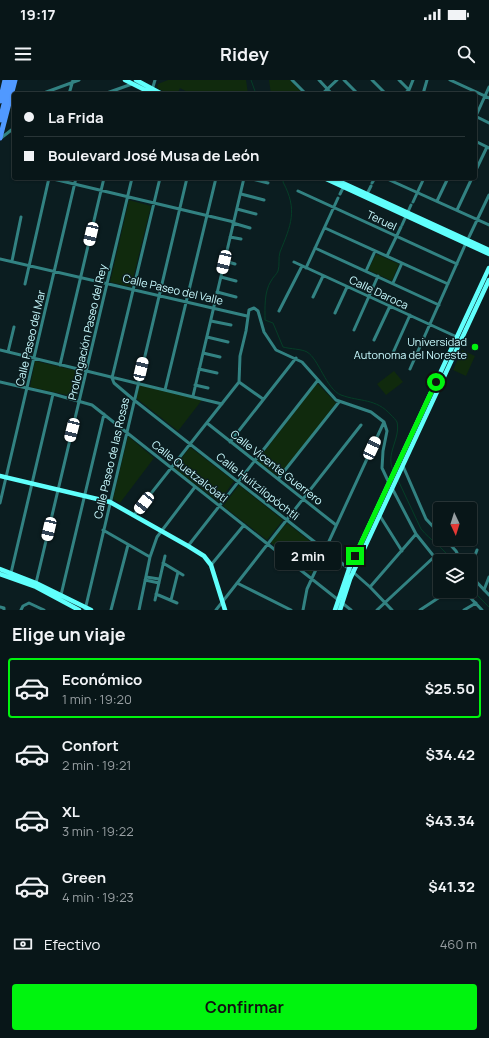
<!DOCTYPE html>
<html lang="es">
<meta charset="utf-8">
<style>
:root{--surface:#081618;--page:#162325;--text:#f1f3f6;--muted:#989fa2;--line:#293537;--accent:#00f40e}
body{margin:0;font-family:Manrope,sans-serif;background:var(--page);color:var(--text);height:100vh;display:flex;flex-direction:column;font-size:15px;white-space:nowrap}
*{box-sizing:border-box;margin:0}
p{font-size:13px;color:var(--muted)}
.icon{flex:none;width:22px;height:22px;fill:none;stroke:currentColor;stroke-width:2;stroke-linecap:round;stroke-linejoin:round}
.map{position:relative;height:530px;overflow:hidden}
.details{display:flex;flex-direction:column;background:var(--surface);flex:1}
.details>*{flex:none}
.guide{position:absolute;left:12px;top:12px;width:465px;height:88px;border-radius:4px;box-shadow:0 1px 3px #0004,0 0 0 1px var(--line);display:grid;align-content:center;height:88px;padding:0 12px;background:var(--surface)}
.needle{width:26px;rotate:176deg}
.tools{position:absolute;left:433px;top:422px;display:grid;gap:8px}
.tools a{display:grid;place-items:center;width:44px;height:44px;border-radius:4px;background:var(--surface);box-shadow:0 1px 3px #0004,0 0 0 1px var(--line);font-size:20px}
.end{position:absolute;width:18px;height:18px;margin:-9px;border:5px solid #00f40e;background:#111;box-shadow:0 0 0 2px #111}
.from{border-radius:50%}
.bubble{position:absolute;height:28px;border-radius:4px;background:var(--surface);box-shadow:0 1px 3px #0004,0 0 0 1px var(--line);font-size:13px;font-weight:700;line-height:28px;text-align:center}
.car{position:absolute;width:12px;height:24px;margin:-12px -6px;border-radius:5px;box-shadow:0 0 3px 1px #0007;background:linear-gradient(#fff 24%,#345 0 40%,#fff 0 76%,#345 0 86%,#fff 0)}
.guide b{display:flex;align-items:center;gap:14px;height:38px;font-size:15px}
.guide b+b{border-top:1px solid var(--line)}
.guide i{width:10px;height:10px;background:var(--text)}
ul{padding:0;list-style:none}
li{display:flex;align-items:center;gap:12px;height:60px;margin:0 8px 6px;padding:0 4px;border:2px solid transparent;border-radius:4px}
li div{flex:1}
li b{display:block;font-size:15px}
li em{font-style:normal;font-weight:700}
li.on{border-color:var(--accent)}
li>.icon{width:36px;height:36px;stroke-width:1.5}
h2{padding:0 12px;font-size:18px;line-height:48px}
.pay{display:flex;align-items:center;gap:10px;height:44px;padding:0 12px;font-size:15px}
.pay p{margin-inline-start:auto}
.primary-button{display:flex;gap:8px;margin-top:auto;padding:8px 12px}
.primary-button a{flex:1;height:46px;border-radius:4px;background:var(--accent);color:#111;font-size:16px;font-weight:700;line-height:46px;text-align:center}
.status{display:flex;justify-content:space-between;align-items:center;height:28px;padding:0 20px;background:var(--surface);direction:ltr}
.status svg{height:11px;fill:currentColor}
header{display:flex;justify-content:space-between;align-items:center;height:52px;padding:0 12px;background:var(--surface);font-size:18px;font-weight:700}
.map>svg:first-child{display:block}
</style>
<div class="status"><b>19:17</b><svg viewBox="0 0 49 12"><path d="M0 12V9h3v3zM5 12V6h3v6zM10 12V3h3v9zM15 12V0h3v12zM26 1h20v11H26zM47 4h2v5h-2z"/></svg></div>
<header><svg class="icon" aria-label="menu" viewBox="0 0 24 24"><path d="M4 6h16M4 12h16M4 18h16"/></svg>Ridey<svg class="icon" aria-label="search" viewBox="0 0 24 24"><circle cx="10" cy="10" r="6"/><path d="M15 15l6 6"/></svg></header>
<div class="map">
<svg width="489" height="530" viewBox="0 0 489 530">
<rect width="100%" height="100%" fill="#0b1d20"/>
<!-- green -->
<path fill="#102a0d" d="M168,0H246L248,14H191L180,8L177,14H169L157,8L158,4Z
M269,0H290L303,14H271Z
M129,120L151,126L131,207L110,202Z
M376,174L399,184L392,201L368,190Z
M462,270L475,276L466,296L453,290Z
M35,281L82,292L76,317L30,307Z
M394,291L403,302L386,315L377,304Z
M317,303L336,323L279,397L257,381Z
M139,305L202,320L178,351L136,318Z
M128,356L154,378L120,423L113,419Z
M190,367L234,401L219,422L174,388Z
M239,405L283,440L267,460L223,426Z
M287,443L321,470L311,494L270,462Z"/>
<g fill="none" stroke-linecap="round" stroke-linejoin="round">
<!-- stream -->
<path stroke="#053e27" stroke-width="1" d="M251,0L256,14
M284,98L283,102C298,130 291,145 280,172C278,178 280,185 278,191C277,194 273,197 271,201C264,212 265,228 265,240L273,243L283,267C290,269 302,269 307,272C319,279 326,309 341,315C360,322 376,318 391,335C393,337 396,340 397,342C401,358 385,374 393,390
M398,400L421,449C431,461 443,467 452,481
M470,508L489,527"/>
<!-- street -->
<path stroke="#328282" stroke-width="3" d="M292,0L306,14
M319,0L332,14
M344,0L358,14
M372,0L386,14
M399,0L409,10
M450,0L489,18
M152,10L155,0
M41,14L79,0
M69,14L73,0
M104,14L132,4
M322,14L337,0
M404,14L409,10L413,0
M423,14L427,0
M475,36L489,43
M475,38L489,7
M1,58L14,48
M475,61L489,68
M475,92L487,67
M49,98L234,142
M248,98L268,103
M385,98L489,145
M372,103L375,98
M298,111L457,184
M241,114L264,120
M340,114L344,106
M367,114L371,106
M437,121L448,98
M413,122L424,98
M237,129L256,134
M457,130L472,98
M233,143L250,148
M402,145L411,125
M325,148L448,204
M230,157L241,159
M469,157L489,115
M315,168L439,225
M387,176L401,147
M0,179L247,236
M12,181L21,137
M225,181L235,184
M294,182L457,257
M306,188L338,118
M366,191L375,171
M221,197L236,201
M393,203L402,183
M25,204L49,98
M217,212L236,217
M313,217L323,196
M279,231L302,186
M335,233L347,207
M211,241L231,245
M354,250L378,196
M207,257L228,262
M374,260L390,226
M0,270L222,324
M8,272L14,247
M203,273L220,277
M392,275L410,235
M60,285L104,98
M199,289L217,293
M410,289L466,163
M112,298L114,303L134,320L353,492L370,507L392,530
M112,298L160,98
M0,302L53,314L92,325L351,530
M239,302L263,319
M195,305L208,308
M165,310L216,98
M193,316L244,98
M207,343L336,445
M230,362L296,278
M403,386L426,439L440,454
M278,399L339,322
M392,408L416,454L440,484
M0,423L76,98
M134,435L239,302L240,276L246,251L249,230L254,228L258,231L264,252L276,270L302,282L336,320L371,332L384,342L387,351L383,371L382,388L389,403
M380,436L402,471
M103,450L150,477
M445,459L456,471L461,481
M188,466L318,300
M163,483L183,495
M211,485L244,445
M470,489L477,470
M11,493L53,314
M470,495L489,515
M146,497L159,499
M145,500L159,503
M36,503L132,98
M237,503L291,530
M370,507L416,454
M484,510L489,497
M464,511L482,530
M156,514L177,523
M61,515L104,334
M155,520L165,476
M171,520L178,492
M0,527L4,528V530
M21,530L23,526L29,523L44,530
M85,530L187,98
M111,530L128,465
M139,530L150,477L157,457L195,407
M216,530L361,345
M303,530L307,509L384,342
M377,530L434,477
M420,530L449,511
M464,530L476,523"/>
<!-- secondary -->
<path stroke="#60fffc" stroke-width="4.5" d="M125,0L153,14
M136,0L162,14
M324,98L489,174
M332,98L489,170
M0,396L110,422L188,466L204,476L211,485L225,530
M0,489L36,503L91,530
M0,494L36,507L79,530
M335,530L349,489L489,188
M340,530L350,499L489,200"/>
<!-- primary -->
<path stroke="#5099ff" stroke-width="5" d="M0,21L5,0
M0,40L10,0
M0,58L15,0"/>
</g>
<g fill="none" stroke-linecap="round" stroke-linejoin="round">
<!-- route -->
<path stroke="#00f40e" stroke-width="5" d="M355,476L436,302"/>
</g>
<!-- markers -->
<circle fill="#00f40e" stroke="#0b1d20" stroke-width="1.5" cx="475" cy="267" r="4"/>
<g text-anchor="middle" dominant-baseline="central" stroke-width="3" stroke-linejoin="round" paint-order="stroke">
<!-- street labels -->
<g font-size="11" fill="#c9fbff" stroke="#0b1d20">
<text transform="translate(382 140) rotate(25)">Teruel</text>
<text transform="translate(173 209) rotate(13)">Calle Paseo del Valle</text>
<text transform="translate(379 212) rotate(25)">Calle Daroca</text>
<text transform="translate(87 252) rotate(-77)">Prolongación Paseo del Rey</text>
<text transform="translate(30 258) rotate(-77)">Calle Paseo del Mar</text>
<text transform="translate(111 378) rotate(-77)">Calle Paseo de las Rosas</text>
<text transform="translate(277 387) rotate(38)">Calle Vicente Guerrero</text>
<text transform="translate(190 391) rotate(38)">Calle Quetzalcóatl</text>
<text transform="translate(258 406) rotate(38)">Calle Huitzilopóchtli</text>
</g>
<!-- poi labels -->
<g font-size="11" fill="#c9fbff" stroke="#0b1d20" text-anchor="end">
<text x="467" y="261">Universidad<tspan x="467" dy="13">Autonoma del Noreste</tspan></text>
</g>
</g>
</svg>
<div class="tools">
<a><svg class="needle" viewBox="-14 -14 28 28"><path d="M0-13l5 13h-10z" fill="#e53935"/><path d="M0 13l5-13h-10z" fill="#989fa2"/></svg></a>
<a><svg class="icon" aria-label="layers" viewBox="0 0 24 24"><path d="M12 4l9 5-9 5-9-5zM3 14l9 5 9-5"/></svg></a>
</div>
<i class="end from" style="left:436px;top:302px"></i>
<i class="end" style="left:355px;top:476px"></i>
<div class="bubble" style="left:275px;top:462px;width:66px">2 min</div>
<i class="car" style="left:91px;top:154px;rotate:193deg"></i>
<i class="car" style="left:224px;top:182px;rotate:193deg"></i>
<i class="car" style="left:141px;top:289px;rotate:13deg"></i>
<i class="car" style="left:72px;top:350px;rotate:194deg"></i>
<i class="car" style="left:372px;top:368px;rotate:25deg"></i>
<i class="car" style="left:144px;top:423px;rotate:218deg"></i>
<i class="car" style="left:49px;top:449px;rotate:193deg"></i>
<div class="guide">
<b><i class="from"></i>La Frida</b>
<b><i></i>Boulevard José Musa de León</b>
</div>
</div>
<section class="details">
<h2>Elige un viaje</h2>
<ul>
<li class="on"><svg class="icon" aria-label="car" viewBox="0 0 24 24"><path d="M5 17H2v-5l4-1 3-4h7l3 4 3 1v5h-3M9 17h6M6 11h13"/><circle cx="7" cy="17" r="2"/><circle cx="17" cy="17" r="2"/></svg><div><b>Económico</b><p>1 min · 19:20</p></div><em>$25.50</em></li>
<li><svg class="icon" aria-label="car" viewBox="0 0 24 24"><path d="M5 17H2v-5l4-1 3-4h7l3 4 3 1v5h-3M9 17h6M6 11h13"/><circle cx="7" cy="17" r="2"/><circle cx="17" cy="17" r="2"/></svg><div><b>Confort</b><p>2 min · 19:21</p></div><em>$34.42</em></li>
<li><svg class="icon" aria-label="car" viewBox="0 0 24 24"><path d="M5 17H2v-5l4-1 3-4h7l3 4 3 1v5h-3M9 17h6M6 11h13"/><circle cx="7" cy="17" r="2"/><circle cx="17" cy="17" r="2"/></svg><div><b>XL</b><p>3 min · 19:22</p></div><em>$43.34</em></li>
<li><svg class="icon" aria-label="car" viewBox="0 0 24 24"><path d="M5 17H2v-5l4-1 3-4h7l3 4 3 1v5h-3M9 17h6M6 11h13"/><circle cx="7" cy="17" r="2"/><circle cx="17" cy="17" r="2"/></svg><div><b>Green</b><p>4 min · 19:23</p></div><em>$41.32</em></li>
</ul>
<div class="pay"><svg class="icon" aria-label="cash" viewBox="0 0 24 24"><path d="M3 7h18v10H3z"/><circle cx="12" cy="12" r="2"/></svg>Efectivo<p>460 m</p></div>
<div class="primary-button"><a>Confirmar</a></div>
</section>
